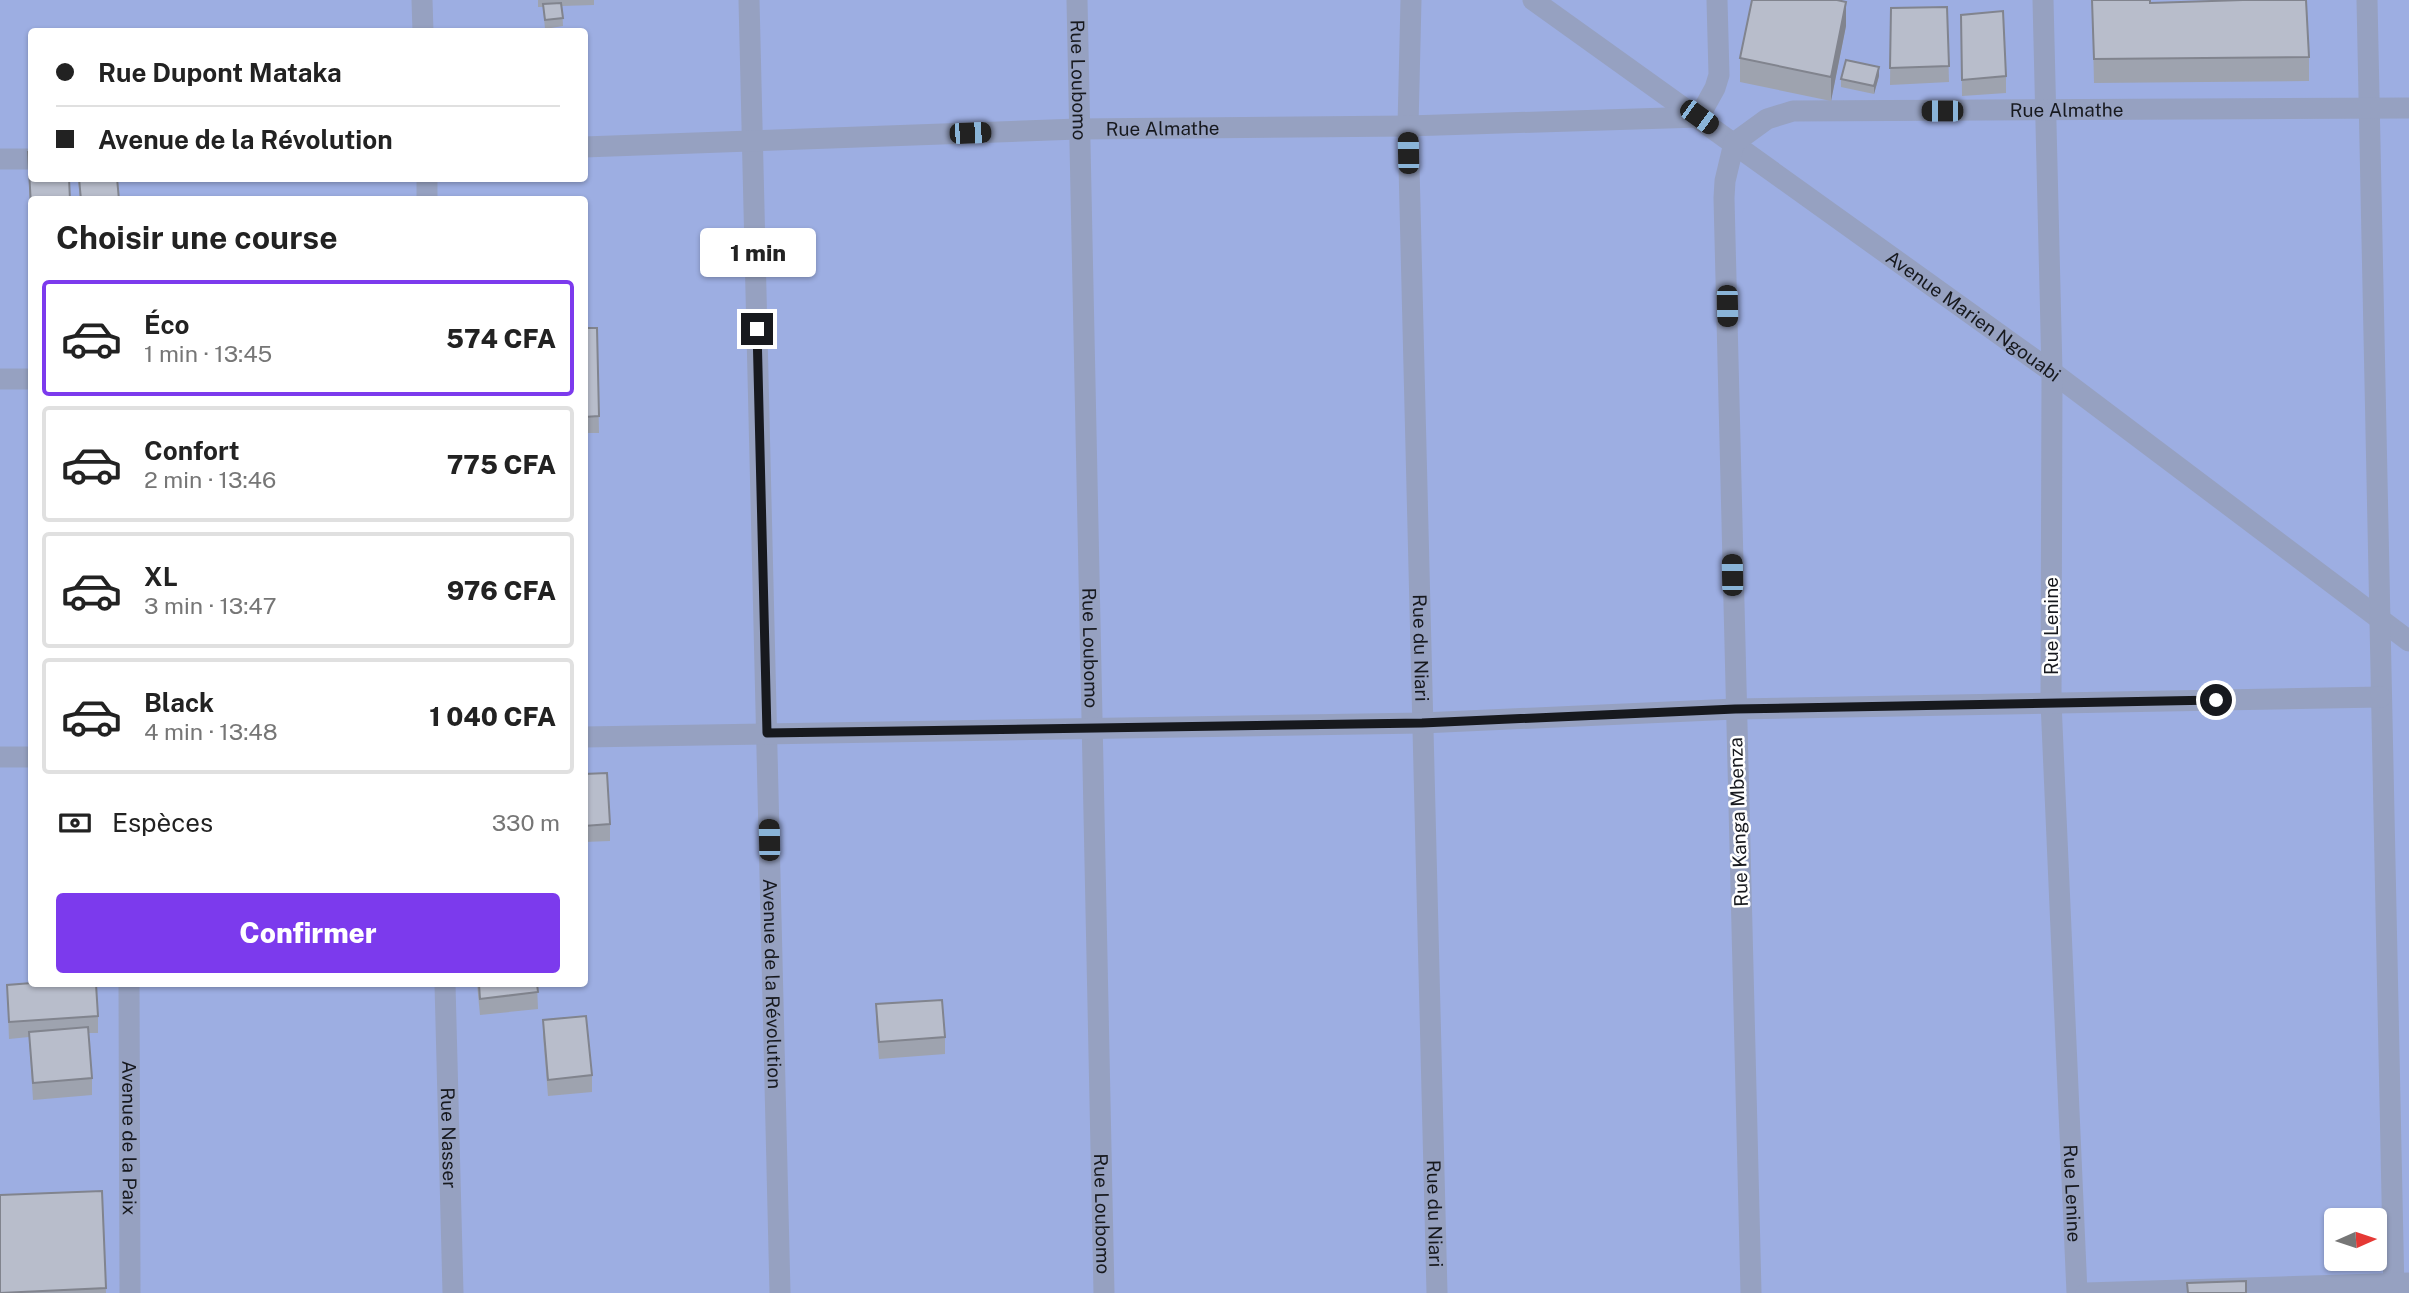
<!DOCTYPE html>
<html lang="fr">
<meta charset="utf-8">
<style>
:root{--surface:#fff;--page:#f2f2f2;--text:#222;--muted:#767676;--line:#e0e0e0;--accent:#7c3aed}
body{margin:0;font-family:"Public Sans",sans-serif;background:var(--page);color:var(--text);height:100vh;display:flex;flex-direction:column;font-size:26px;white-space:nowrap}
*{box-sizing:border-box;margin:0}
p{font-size:23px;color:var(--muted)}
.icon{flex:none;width:38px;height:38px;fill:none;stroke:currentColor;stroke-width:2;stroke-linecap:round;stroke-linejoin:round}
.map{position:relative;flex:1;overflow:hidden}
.side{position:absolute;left:28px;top:196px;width:560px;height:791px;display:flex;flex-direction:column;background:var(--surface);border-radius:7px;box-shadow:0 2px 5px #0004}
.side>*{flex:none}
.banner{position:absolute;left:28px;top:28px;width:560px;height:154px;border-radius:7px;box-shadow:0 2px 5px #0004;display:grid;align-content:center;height:154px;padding:0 28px;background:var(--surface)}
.needle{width:46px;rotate:87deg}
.controls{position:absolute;left:2324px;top:1208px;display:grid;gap:14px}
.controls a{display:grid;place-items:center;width:63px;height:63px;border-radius:7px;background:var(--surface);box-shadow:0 2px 5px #0004;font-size:35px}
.end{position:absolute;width:32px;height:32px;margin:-16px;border:9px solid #17191e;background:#fff;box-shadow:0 0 0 4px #fff}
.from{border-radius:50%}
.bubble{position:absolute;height:49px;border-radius:7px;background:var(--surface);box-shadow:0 2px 5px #0004;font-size:23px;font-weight:800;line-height:49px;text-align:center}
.car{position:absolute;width:21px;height:42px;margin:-21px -10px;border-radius:9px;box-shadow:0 0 5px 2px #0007;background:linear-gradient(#222 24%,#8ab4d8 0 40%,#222 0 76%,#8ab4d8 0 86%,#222 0)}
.banner b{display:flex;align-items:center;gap:24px;height:66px;font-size:26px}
.banner b+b{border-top:2px solid var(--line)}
.banner i{width:18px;height:18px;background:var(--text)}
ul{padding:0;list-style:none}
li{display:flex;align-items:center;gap:21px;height:116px;margin:0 14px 10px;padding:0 14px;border:4px solid var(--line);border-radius:7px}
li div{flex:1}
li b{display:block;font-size:26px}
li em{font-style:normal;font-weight:800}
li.on{border-color:var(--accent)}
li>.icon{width:63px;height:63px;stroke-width:1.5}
h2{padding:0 28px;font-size:32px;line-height:84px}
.pay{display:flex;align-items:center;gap:18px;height:77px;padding:0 28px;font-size:26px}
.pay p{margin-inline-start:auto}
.cta{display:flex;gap:14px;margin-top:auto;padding:14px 28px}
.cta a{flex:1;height:80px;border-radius:7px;background:var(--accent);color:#fff;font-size:28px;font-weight:800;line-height:80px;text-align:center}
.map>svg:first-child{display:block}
</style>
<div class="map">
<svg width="2409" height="1293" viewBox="0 0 2409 1293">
<rect width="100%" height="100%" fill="#dde2f0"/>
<!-- green -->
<path fill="#9daee2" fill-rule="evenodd" d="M0,0H2409V1293H0ZM32,32H584V178H32ZM32,200H584V984H32ZM2336,1220H2375V1258H2336Z"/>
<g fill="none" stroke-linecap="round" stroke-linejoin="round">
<!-- minor -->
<g stroke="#96a1c1" stroke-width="21">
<path d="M422,0L423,32"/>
<path id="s1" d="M749,0L780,1293"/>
<path id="s2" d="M1077,0L1104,1293"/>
<path id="s3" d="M1411,0L1408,126L1437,1293"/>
<path id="s4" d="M1533,0L2052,372L2409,641"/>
<path id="s5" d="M2043,0L2052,372L2051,702L2077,1293"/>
<path d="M2367,0L2394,1293"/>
<path id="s6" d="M584,147L1078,129L1408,126L1699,117L1715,88L1719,75L1717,0"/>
<path d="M0,159H32"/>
<path d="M427,178V200"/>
<path d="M0,379H32"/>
<path d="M584,737L1422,723L1735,709L2381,697"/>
<path d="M0,757H32"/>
<path id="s7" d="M129,984L130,1293"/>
<path id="s8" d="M445,984L453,1293"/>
<path id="s9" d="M1751,1293L1724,198L1725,181L1734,143L1767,119L1793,111L2409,108"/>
<path d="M2086,1293L2409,1283"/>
</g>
</g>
<!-- wall -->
<path fill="#9ea3af" d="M538,0H594V5L562,6L563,26L545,29L543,7H538Z
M2092,0H2150V3L2309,57V81L2094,83Z
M1947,7L1949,82L1890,85L1891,8Z
M1961,15L2006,76V93L1962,96Z
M1846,26L1831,101L1740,82V58Z
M1879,76L1874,94L1841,87V79Z
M28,152L32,200V310H31V239Z
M78,178H117L119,200H80Z
M584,328H597L599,433H584Z
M584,774L610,824V841L584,842Z
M477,984H537L538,1009L480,1015Z
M7,985L98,1016V1033H88L92,1078V1095L33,1100L29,1037L9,1039Z
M876,1004L945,1037V1054L879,1059L876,1020Z
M543,1020L592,1075V1092L548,1096L543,1036Z
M102,1191L106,1293H0Z"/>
<!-- shaded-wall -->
<path fill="#81848e" d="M1846,2V26L1831,101V77Z
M1879,67V76L1874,94V86Z"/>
<!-- building -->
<path fill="#b8bdcb" stroke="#81848e" stroke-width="2" d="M1752,0H1837L1846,2L1831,77L1740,58Z
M2092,0H2150V3L2243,0H2306L2309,57L2094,59Z
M561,3L563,18L545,20L543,4Z
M1947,7L1949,66L1890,68L1891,8Z
M2003,11L2006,76L1962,80L1961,15Z
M1846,60L1879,67L1874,86L1841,79Z
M28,152H32V178H69L70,200H32V224Z
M79,178H117L119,200H81Z
M30,239H32V293H31Z
M584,328H597L599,416L584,417Z
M607,773L610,824L584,826V774Z
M32,983L96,984L98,1016L9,1022L7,985Z
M479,984H537L538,992L480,999Z
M942,1000L945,1037L879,1042L876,1004Z
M586,1016L592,1075L548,1080L543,1020Z
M88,1027L92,1078L33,1083L29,1032Z
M102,1191L106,1288L0,1293V1195Z
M2246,1281V1293H2188L2187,1283Z"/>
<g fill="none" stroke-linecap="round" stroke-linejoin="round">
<!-- route -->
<path stroke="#17191e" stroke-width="9" d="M757,329L767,733L1422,723L1735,709L2216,700"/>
</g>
<g text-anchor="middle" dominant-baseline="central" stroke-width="5" stroke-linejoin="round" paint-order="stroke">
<!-- street labels -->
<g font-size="19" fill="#17191e" stroke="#fff">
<text stroke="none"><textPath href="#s2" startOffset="80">Rue Loubomo</textPath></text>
<text stroke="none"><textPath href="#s9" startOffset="1493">Rue Almathe</textPath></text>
<text stroke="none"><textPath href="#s6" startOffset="579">Rue Almathe</textPath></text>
<text stroke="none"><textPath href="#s4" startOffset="542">Avenue Marien Ngouabi</textPath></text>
<text transform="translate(2051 626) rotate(-90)">Rue Lenine</text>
<text stroke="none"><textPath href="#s2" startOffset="648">Rue Loubomo</textPath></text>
<text stroke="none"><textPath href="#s3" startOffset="648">Rue du Niari</textPath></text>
<text transform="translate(1738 822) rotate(-92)">Rue Kanga Mbenza</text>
<text stroke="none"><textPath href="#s1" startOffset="984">Avenue de la Révolution</textPath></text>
<text stroke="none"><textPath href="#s7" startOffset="154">Avenue de la Paix</textPath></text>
<text stroke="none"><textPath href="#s8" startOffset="154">Rue Nasser</textPath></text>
<text stroke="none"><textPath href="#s5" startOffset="1194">Rue Lenine</textPath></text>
<text stroke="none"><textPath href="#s2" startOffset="1214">Rue Loubomo</textPath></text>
<text stroke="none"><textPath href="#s3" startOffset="1214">Rue du Niari</textPath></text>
</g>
</g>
</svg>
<div class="controls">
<a><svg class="needle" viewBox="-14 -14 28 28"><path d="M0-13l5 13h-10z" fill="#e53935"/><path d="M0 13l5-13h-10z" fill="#767676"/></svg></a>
</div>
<i class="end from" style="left:2216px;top:700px"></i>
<i class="end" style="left:757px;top:329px"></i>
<div class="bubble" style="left:700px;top:228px;width:116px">1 min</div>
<i class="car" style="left:1942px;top:111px;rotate:270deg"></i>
<i class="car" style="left:1699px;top:117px;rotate:126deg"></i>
<i class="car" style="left:970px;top:133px;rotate:88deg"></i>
<i class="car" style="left:1408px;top:153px;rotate:359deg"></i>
<i class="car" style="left:1727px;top:306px;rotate:179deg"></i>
<i class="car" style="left:1732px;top:575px;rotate:359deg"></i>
<i class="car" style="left:769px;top:840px;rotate:359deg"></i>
<div class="banner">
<b><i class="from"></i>Rue Dupont Mataka</b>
<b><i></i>Avenue de la Révolution</b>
</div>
<section class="side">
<h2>Choisir une course</h2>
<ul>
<li class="on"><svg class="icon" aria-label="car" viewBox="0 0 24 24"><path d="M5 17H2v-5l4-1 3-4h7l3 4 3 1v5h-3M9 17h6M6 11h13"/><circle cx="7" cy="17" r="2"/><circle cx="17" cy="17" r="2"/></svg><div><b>Éco</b><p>1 min · 13:45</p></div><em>574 CFA</em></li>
<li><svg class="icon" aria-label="car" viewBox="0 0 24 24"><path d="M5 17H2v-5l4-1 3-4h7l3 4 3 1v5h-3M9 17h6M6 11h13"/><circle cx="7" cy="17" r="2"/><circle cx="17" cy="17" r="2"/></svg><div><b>Confort</b><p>2 min · 13:46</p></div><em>775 CFA</em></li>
<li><svg class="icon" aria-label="car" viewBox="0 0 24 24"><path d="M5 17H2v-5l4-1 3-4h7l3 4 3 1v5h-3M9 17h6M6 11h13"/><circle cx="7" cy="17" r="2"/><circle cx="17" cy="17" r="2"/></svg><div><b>XL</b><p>3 min · 13:47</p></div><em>976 CFA</em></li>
<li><svg class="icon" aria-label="car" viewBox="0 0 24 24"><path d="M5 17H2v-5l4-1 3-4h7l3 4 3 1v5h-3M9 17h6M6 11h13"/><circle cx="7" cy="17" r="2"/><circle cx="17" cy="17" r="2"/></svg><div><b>Black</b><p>4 min · 13:48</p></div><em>1 040 CFA</em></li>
</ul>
<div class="pay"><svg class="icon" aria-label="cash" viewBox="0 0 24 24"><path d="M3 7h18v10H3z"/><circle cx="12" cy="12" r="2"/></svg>Espèces<p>330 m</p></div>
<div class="cta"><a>Confirmer</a></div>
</section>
</div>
